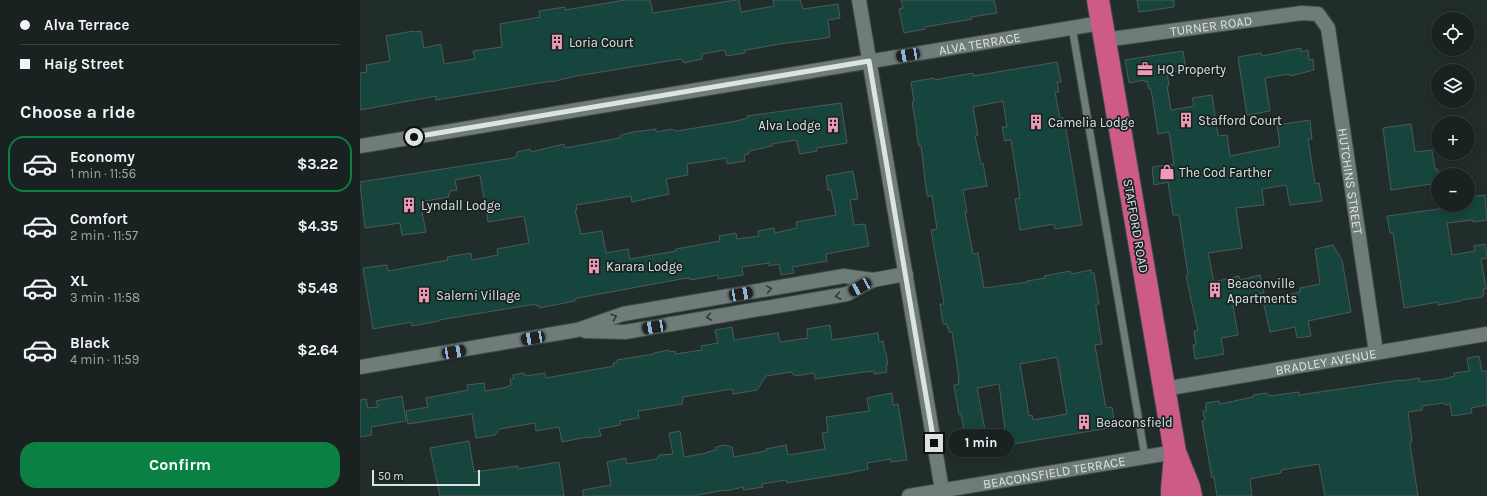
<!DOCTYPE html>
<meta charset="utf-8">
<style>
:root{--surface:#192220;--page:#222a29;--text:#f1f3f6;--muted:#9fa4a5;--line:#373f3e;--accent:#0b8043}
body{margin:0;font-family:Karla,sans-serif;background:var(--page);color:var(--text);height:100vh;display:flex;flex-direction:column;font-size:15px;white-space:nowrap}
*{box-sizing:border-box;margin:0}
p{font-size:13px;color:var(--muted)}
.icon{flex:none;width:22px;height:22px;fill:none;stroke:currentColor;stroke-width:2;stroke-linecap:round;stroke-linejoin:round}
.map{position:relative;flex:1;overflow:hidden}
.details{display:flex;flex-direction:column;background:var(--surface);width:360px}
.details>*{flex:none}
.top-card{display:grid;align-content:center;height:88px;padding:0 20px;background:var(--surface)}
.buttons{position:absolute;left:1071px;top:12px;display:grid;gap:8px}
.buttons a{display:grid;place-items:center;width:44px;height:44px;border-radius:50%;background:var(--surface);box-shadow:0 2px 10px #0003,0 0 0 1px var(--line);font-size:20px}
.scale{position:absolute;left:12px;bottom:10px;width:108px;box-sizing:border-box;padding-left:4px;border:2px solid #dce4e2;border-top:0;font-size:11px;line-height:14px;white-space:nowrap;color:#dce4e2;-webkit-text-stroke:3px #182321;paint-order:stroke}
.end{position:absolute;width:18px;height:18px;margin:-9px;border:5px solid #dce4e2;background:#111;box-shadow:0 0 0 2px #111}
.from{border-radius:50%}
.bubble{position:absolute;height:28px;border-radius:14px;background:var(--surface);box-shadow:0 2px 10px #0003,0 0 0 1px var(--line);font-size:13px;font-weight:700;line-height:28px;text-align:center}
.car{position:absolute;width:12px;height:24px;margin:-12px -6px;border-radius:5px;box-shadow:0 0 3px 1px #0007;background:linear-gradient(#222 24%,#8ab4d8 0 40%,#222 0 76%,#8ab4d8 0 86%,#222 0)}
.top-card b{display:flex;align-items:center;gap:14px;height:38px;font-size:15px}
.top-card b+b{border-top:1px solid var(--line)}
.top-card i{width:10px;height:10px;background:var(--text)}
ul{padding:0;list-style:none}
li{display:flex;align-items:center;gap:12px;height:56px;margin:0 8px 6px;padding:0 12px;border:2px solid transparent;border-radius:16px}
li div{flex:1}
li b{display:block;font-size:15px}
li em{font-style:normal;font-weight:700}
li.on{border-color:var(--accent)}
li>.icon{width:36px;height:36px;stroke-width:1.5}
h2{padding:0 20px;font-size:18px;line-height:48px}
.button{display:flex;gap:8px;margin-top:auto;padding:8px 20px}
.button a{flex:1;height:46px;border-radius:16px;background:var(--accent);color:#fff;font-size:16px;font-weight:700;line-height:46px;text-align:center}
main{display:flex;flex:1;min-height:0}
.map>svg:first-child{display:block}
</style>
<main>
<section class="details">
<div class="top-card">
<b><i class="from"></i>Alva Terrace</b>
<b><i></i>Haig Street</b>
</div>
<h2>Choose a ride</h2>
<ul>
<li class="on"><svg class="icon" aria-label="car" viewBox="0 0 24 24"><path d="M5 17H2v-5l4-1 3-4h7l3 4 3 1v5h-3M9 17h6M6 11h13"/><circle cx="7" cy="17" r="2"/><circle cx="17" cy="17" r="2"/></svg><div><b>Economy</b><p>1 min · 11:56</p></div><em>$3.22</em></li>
<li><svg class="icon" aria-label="car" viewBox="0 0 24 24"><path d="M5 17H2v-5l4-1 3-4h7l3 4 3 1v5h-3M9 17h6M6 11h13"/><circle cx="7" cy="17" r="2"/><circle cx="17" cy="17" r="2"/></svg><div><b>Comfort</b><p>2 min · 11:57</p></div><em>$4.35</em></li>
<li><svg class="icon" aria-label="car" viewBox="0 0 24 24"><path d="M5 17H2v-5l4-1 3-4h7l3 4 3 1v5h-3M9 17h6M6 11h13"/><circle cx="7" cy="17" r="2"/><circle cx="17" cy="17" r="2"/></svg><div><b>XL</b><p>3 min · 11:58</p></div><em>$5.48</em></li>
<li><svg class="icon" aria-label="car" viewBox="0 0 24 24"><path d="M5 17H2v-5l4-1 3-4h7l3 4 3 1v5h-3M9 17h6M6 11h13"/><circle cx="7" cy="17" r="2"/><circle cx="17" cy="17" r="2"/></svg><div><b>Black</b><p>4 min · 11:59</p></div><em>$2.64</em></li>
</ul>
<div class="button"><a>Confirm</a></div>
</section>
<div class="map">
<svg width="1127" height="496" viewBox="0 0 1127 496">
<rect width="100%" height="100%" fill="#212d2a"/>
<!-- building -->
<path fill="#15453c" stroke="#4e5a57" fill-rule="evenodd" d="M265,0H290L293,13L376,0H379L381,12L414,6L413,0H440L443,9L478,4L480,18L468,20L470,37L467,38L419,44L387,50H385V53L366,56L365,50L342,54V59L324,63L321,59L216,76L191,82V81L76,100V96L0,110V73L7,72L6,65L30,61L26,36L53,31L54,32L61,31L64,48L81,44L84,64L115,59L113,51L142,47L140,24L180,17L179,11L205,7V10Z
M541,0H634L637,13L611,17L612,19L565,27V29L544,33L539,9L543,8Z
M777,0H814V7L779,12Z
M941,48V52L948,50L949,60L953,59L954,70L930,76L929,74L905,78L910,111L887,115L878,57L901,53L902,56Z
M823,51L826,70L807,72L809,86H807L811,110L834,106L832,98L852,95L858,136L867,135L870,156L920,146L917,125L950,120L952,139H948L955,184L959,183L962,201L930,205L926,185L902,189L904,205L876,208L882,248L848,253L854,282L879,276L880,280L900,275L904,293L872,300L878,335L861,338L864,354L835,359L833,345L836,344L834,331H838L826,276L828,275L819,215H813L808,182L794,185L792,167L814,164L809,132L798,134L791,89H789L787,81L784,82V80L769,83L765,60Z
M697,62L701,82H697L699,92H695L700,118H704L722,225L695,229L694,224L660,230L655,199L660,198L651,140L645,141L642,127H647L643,101L613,107L618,135L615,136L621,164L623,163L627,186L603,190L607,212H605L613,254L618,253L624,288L668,282L667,281L685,278L684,276L710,271L711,274L731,270V273H734L739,304H736V308L742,344L735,345L746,408L752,407L755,427L647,445L639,384L617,388L629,451L617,453L616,450L610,451L608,445H607L601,414L599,415L594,385L599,384L598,380H599L596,357L592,332H589L587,324H583L580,304H584L571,230L577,229L572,196H567L561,146H559L556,131H557L552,102H554L551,82L574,78V80L613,73V76ZM697,357L707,414L673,420L672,415L669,416L660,364Z
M481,103L487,143L457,148V151L440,154L436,140L412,144V146L389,151V154L384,155L385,161L367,164L366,158L327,164L328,175L306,179L309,194L272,202L271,196L216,205L217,210H215L221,234L242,231L246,253L268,249L270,259L316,251V249L360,241L359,236L376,233L377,239L399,236L398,231L414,228L415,233L437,228L436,222L476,215L471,190H468L466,176L493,171L498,199L490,200L494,225L505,224L509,246L466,254L467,261L432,267L434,273L421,275L419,264L409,266V263L382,267L383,275L358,279V275L330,280V278L321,279L218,298L215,299V301L179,308V305L176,306V304L79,320V321L52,326L51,322L13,329L3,268L27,265L28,271L88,260L87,257L111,253L112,260L138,255L137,249L169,243L164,216L128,222L120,175L95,180L97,190L90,191V194L88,195L89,197L60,202L66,232L42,235L40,223L5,228L0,182L153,158L157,156V152L170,149L171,152L204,144L205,148L260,138L261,135L273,132L296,129V132L312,129L313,130L317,131L372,122L388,118L387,116Z
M1051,124L1055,152L1072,150L1075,169H1078V183L1031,190L1023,128Z
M1125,195L1127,220L1113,222V220L1087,223L1092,255L1115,251L1114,246L1125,244L1127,258L1121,259L1126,289H1123L1124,295H1122L1123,297L1101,300V301L1078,305V302L1044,308L1033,233H1030L1027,216L1108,205L1111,204L1110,197Z
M973,245L982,260L991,312L948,321L951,336L937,338L935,327L910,332L903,300L940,292V288L960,284L955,249Z
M470,325L472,340L518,333L519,342L523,341L525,353H526L528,365H526L527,372L514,374V371L504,372L455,379L454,373L435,376L431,372L406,376L397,390L373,394L372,389L323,397L322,404L278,411L279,418L260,421V425L239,429L241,436L227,438V437L202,442L199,427L176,431L175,423L140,429L135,435L116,438L112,414L48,424L46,411L68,407L66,398L108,390L107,385L124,383L125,391L148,387V386L151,385L150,379H154L153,375L164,373L165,376L185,373L186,378L254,366L253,363H257V360L294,354V353L309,350L310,352L315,351V354L342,350L341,346L358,343L355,330L372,327L374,340L418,333L420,342L448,338L447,329Z
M1119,356L1122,371H1127V405L1111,408L1112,413L1092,416L1090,404L1085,405L1084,403L1062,406V410L1048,412L1052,441L1050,442L1051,451L1058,496H965L959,464L921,470V473L890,479L892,496H857L854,477L852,478L842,421L845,420L843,411H846V403L859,401L860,404L893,397V395L907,393L909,396L939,392V395L1041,380V381L1059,378L1060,382L1084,379L1094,376V373L1109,371L1107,358Z
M532,393L533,405L538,404L547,460L531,462V459L507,463L508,469L489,473L427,483L426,480L402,484L403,487L384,490L383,487L366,491L365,490L338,495V496H223V490L251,485L247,462L266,458L267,464L297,459L299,455L313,454L309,433L320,431L324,457L347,453V452L356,450V447L365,445L372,447L374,457L406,451V449L426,445L428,455L465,449L462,433L468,432L466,417L509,411L507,398Z
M42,396L46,421L11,427L12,435L0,437V400L6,399L8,408L18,407L16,401Z
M109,441L114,472L158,466V469L199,462L204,496H80L70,448Z"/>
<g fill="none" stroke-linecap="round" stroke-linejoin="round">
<defs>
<path id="lane" d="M712,27L785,457"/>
<g id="street">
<path d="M499,0L582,490"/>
<path id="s1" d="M744,40L942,13L958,14L968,28L1016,352"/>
<path id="s2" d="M0,146L741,23"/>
<path d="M225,331L265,332L487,294L513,280"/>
<path d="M0,367L217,330L263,314L484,276L513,280L546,274"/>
<path id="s3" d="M804,389L1127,334"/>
<path id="s4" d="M549,496L815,452"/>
</g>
<path id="highway" d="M738,0L815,452L829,487L831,496
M812,496V490L815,455"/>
</defs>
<!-- lane casing -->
<use href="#lane" stroke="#414b49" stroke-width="9"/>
<!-- street casing -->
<use href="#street" stroke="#414b49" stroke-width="16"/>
<!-- highway casing -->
<use href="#highway" stroke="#414b49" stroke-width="24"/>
<!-- lane -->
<use href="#lane" stroke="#6f7c79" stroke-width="7"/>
<!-- street -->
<use href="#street" stroke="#6f7c79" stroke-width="14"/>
<!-- highway -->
<use href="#highway" stroke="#cc5b87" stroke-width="22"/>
</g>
<!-- one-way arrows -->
<defs><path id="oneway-chevron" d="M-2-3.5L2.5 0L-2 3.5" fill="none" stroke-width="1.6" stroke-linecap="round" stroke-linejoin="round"/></defs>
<g stroke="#2e3937">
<use href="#oneway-chevron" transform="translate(409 289) rotate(-10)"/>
<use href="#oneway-chevron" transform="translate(478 296) rotate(170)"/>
<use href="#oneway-chevron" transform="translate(254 317) rotate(-19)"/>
<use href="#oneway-chevron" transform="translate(349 317) rotate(170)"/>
</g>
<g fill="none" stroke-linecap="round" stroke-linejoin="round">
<!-- route -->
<path stroke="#dce4e2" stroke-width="5" d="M54,137L509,61L574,443"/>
</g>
<!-- icons -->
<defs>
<symbol id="building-bare" viewBox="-9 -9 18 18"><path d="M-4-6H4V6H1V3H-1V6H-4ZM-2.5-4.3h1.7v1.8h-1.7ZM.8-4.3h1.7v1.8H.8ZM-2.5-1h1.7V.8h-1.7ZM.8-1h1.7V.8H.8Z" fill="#f09ab7" stroke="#182321" stroke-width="2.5" paint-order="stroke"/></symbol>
<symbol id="office-bare" viewBox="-9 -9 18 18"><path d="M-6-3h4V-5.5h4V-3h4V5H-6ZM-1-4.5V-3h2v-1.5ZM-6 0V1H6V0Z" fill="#f09ab7" stroke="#182321" stroke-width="2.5" paint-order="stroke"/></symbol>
<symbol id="shop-bare" viewBox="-9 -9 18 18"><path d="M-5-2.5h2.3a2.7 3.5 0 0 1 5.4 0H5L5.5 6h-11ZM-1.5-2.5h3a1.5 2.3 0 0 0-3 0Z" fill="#f09ab7" stroke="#182321" stroke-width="2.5" paint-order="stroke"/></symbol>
</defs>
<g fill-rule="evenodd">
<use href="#building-bare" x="186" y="31" width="22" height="22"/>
<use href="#office-bare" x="774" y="58" width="22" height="22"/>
<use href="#building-bare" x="815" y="109" width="22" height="22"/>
<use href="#building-bare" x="665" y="111" width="22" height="22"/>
<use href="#building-bare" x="462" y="114" width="22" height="22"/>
<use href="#shop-bare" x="796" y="161" width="22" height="22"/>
<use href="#building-bare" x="38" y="194" width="22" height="22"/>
<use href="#building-bare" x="223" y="255" width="22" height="22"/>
<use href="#building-bare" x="844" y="279" width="22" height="22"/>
<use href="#building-bare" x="53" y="284" width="22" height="22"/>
<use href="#building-bare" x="713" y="411" width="22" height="22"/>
</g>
<g text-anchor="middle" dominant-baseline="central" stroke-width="3.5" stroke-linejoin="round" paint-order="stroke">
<!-- street labels -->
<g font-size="13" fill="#dce4e2" stroke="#182321">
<text stroke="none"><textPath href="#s1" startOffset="108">TURNER ROAD</textPath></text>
<text stroke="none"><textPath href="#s2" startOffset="628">ALVA TERRACE</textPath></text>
<text stroke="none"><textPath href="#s1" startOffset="388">HUTCHINS STREET</textPath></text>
<text transform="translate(776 226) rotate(80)">STAFFORD ROAD</text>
<text stroke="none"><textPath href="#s3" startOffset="164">BRADLEY AVENUE</textPath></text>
<text stroke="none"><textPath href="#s4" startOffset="147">BEACONSFIELD TERRACE</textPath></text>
</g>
<!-- poi labels -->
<g font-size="13" fill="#dce4e2" stroke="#182321" text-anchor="start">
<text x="209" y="42">Loria Court</text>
<text x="797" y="69">HQ Property</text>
<text x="838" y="120">Stafford Court</text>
<text x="688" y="122">Camelia Lodge</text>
<text x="461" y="125" text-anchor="end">Alva Lodge</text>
<text x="819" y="172">The Cod Farther</text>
<text x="61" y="205">Lyndall Lodge</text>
<text x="246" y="266">Karara Lodge</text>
<text x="867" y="283">Beaconville<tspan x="867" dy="15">Apartments</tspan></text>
<text x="76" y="295">Salerni Village</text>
<text x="736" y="422">Beaconsfield</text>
</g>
</g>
</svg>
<div class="buttons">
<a><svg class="icon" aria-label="locate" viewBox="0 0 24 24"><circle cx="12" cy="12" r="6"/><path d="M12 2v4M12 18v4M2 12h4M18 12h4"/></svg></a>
<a><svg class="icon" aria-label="layers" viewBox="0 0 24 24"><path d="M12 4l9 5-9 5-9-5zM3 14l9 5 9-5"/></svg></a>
<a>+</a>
<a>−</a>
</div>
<div class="scale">50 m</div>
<i class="end from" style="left:54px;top:137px"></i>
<i class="end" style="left:574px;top:443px"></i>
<div class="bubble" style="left:588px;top:429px;width:66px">1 min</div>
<i class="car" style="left:548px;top:55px;rotate:260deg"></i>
<i class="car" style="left:500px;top:287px;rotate:241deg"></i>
<i class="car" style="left:381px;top:294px;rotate:80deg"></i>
<i class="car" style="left:294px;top:327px;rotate:260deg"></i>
<i class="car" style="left:173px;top:338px;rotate:261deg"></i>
<i class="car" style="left:94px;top:352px;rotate:80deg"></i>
</div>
</main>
